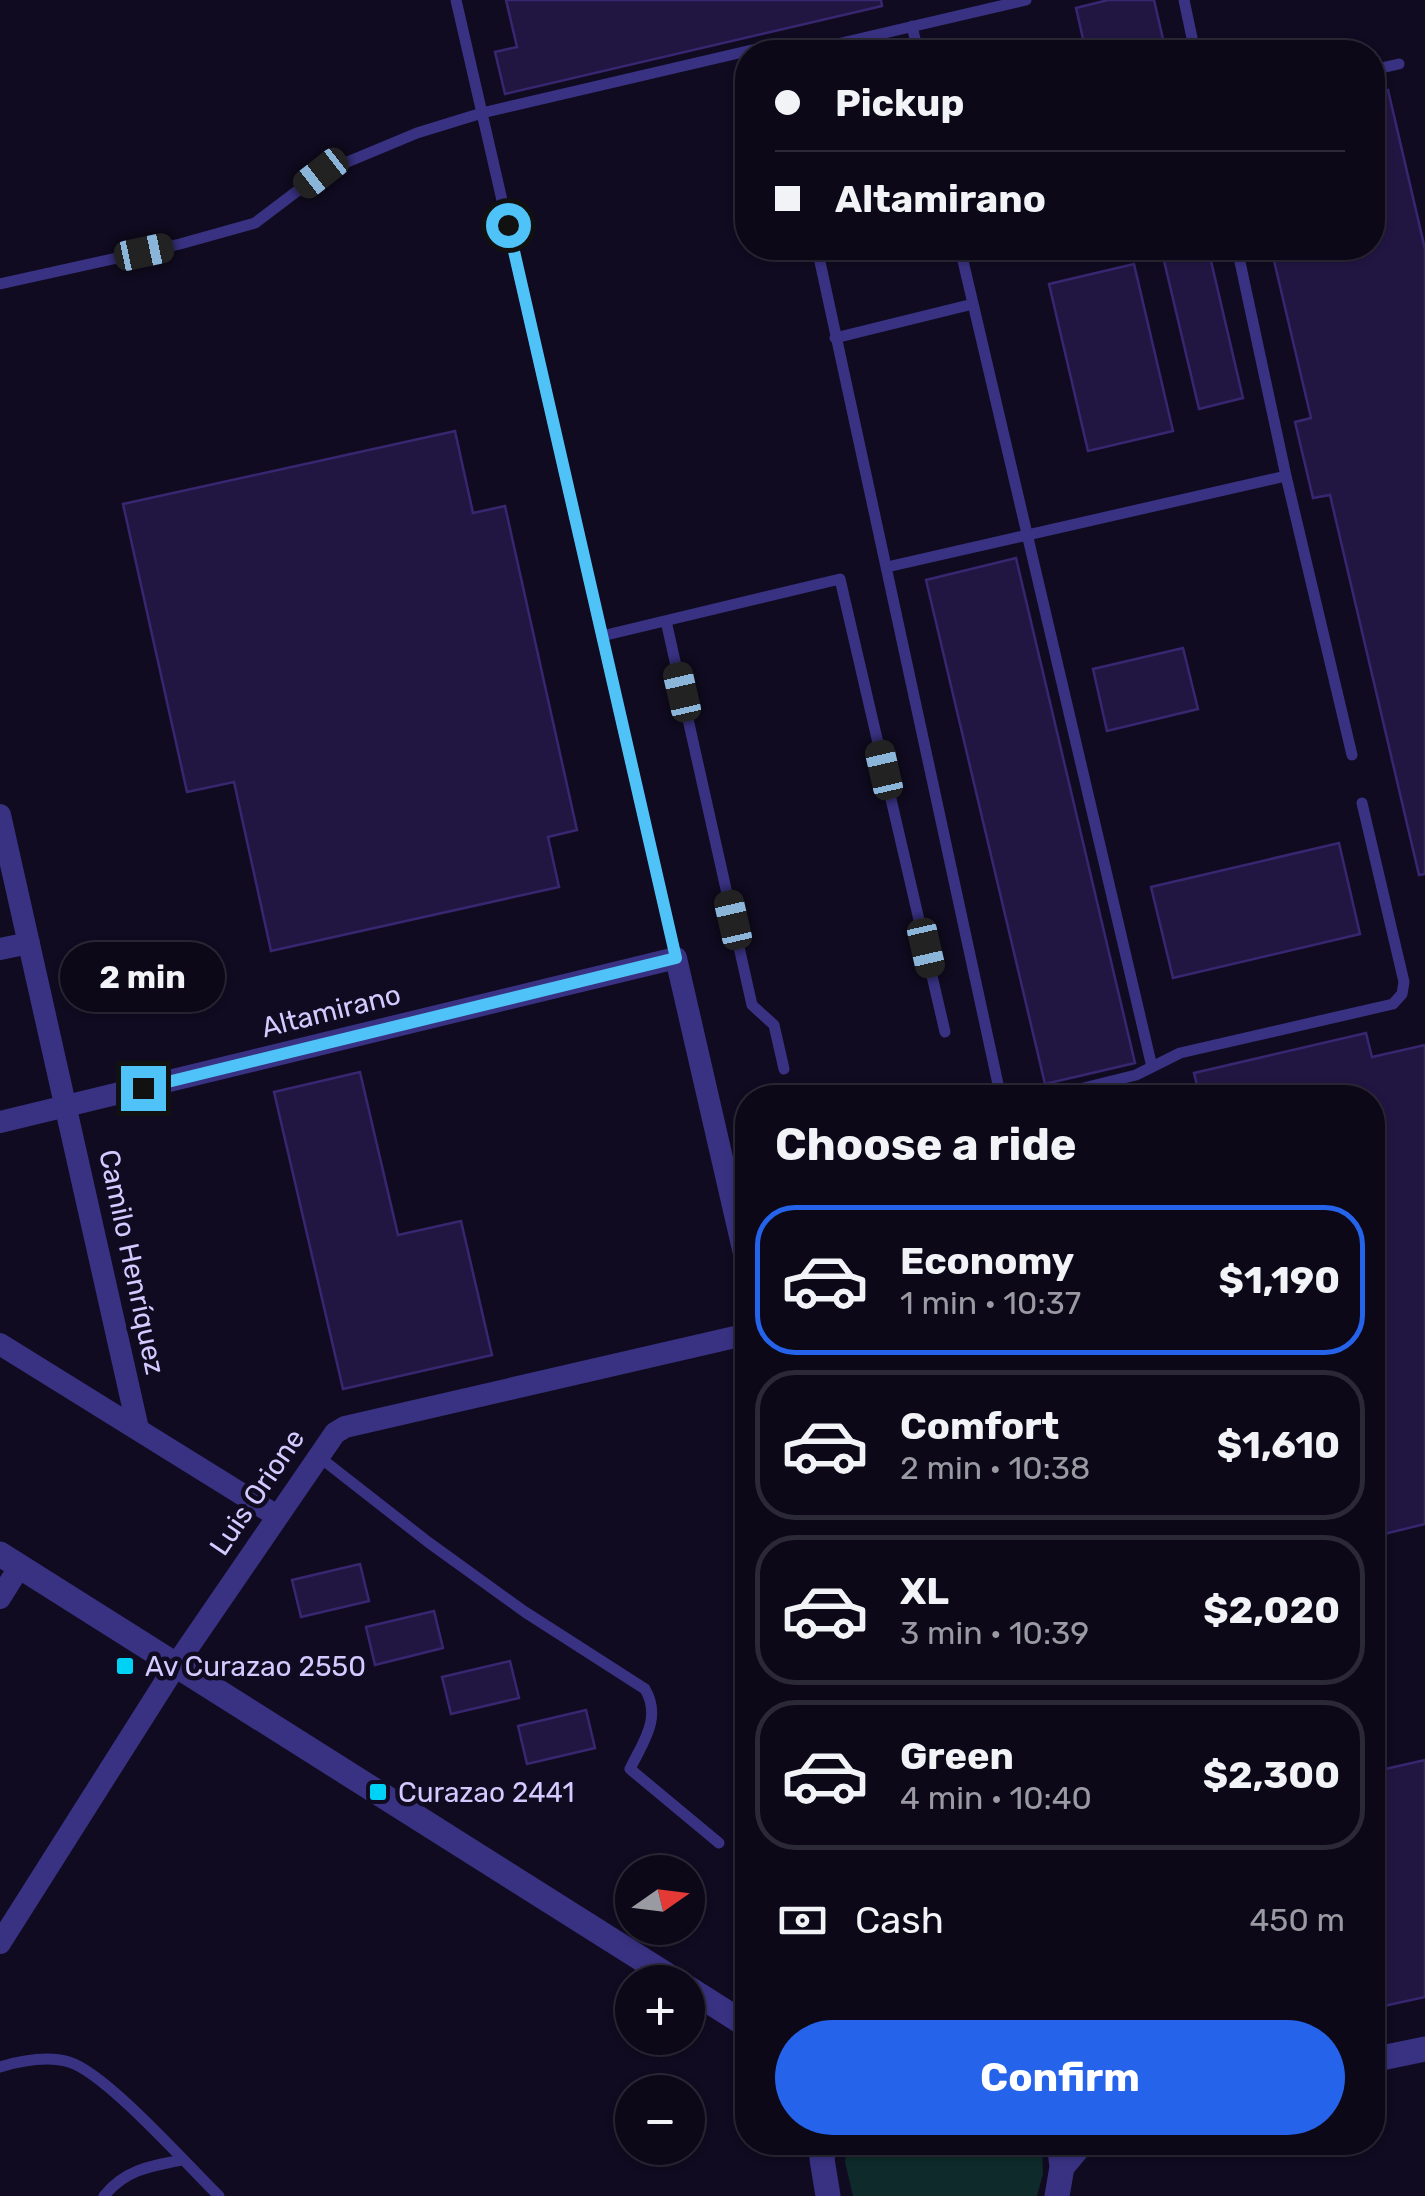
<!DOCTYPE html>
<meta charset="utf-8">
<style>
:root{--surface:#0c0818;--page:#1a1625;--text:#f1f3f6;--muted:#9a9aa2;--line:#2c2937;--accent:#2563eb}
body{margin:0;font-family:Rubik,sans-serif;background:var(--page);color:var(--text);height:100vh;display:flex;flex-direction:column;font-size:38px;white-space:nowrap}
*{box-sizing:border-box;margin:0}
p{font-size:32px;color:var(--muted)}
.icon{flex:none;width:55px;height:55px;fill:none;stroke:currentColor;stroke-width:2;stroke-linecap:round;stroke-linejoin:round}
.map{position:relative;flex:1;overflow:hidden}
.side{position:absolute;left:735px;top:1085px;width:650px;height:1070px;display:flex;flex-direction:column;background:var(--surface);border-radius:40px;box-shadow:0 2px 8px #0004,0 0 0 2px var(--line)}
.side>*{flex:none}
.guide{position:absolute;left:735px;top:40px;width:650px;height:220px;border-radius:40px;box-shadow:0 2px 8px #0004,0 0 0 2px var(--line);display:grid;align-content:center;height:220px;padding:0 40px;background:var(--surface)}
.needle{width:65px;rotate:76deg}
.controls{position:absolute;left:615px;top:1855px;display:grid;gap:20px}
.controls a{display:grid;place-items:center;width:90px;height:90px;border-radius:50%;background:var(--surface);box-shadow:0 2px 8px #0004,0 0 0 2px var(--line);font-size:50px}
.end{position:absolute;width:45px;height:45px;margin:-22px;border:12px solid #4fc3f7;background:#111;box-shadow:0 0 0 5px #111}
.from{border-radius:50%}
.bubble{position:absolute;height:70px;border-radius:35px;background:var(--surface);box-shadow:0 2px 8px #0004,0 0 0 2px var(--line);font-size:32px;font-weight:700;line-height:70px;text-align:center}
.car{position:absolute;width:30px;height:60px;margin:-30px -15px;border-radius:12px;box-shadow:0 0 8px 2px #0007;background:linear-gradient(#222 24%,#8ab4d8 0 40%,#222 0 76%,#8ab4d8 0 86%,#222 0)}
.guide b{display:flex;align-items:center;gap:35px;height:95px;font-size:38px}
.guide b+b{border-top:2px solid var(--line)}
.guide i{width:25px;height:25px;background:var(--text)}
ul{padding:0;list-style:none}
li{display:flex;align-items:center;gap:30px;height:150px;margin:0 20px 15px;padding:0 20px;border:5px solid var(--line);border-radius:40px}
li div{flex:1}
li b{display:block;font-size:38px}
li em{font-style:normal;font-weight:700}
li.selected{border-color:var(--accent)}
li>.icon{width:90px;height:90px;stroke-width:1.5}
h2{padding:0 40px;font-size:45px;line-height:120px}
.pay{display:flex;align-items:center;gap:25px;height:110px;padding:0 40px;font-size:38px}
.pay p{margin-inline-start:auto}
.primary-button{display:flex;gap:20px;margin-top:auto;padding:20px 40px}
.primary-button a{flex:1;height:115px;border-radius:60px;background:var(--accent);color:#fff;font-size:40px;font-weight:700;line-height:115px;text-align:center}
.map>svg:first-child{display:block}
</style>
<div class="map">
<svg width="1425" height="2196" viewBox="0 0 1425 2196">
<rect width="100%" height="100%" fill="#100b20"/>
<!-- green -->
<path fill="#0e2a2a" d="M848,2143H1042L1043,2174L1037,2196H853L845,2162Z"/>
<!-- building -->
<path fill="#211642" stroke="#382670" stroke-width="2.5" d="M506,0H881L882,6L505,94L495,52L517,47Z
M1108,0H1154L1166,52H1086L1076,8Z
M1388,90L1425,249V874L1419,875L1330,495L1313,498L1295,422L1311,418L1271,248H1372V94Z
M1161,248H1208L1243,398L1199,409Z
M1134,264L1173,431L1088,451L1049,284Z
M455,431L473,513L505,506L577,830L548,837L559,887L271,951L234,782L187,792L123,504Z
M1016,558L1135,1063L1045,1084L926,580Z
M1183,648L1198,709L1107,731L1093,669Z
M1339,843L1360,934L1173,978L1151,887Z
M1366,1033L1372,1057L1425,1045V1524L1372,1537V1098H1200L1194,1073Z
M360,1072L398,1235L461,1221L492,1355L343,1389L274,1092Z
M360,1564L369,1601L301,1617L292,1580Z
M434,1611L443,1648L375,1665L366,1627Z
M510,1661L519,1698L451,1714L442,1677Z
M586,1710L595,1748L527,1764L518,1726Z
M1425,1760V1997L1375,2008L1372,1772Z"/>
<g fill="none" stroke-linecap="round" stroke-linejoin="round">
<!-- service -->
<path stroke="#393283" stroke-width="11" d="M456,0L676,958
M1184,0L1195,52
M912,26L918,52
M803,52L1026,0
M1372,70L1399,64
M817,248L1001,1098
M960,248L1152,1067
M1237,248L1286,476L1352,755
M0,284L180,244L255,223L321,173L417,133L482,113L756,49L762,52
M835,338L973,304
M887,567L1286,476
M666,621L752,1005L774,1025L784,1069
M602,636L840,579L945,1032
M1043,1098L1136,1075L1180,1053L1393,1004L1402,994L1404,982L1362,803
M725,1174L748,1169
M318,1456L428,1542L525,1612L645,1689C662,1718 643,1742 630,1769L719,1843
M0,2067C20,2061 48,2056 69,2062C106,2073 187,2165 219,2196
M104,2196C125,2170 150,2166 182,2160"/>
<!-- minor -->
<path stroke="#393283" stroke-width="22" d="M0,815L138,1429
M0,949L29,943
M0,1122L676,958L748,1271
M0,1344L277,1516
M0,1598L20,1566
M0,1943L176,1665L335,1433L345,1427L748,1334"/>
<!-- tertiary -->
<path stroke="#393283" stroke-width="25" d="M0,1554L678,1982
M688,1988L748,2026
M1372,2060L1425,2049
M825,2142L822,2159L828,2196
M1062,2167L1083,2142
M1057,2196L1062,2167L1059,2142"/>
</g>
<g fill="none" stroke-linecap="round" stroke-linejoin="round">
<!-- route -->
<path stroke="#4fc3f7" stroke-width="12" d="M143,1088L676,958L508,225"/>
</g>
<!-- markers -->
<g fill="#00d2f5" stroke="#100b20" stroke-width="4">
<rect x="115" y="1656" width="20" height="20" rx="5"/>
<rect x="368" y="1782" width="20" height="20" rx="5"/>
</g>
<g text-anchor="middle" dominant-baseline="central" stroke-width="9" stroke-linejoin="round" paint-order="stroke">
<!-- street labels -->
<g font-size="28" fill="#d3caff" stroke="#100b20">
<text transform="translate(331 1011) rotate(-14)">Altamirano</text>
<text transform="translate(132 1262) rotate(78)">Camilo Henríquez</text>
<text transform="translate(257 1492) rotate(-56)">Luis Orione</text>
</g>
<!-- poi labels -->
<g font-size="28" fill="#d3caff" stroke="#100b20" text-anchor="start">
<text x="145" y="1666">Av Curazao 2550</text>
<text x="398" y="1792">Curazao 2441</text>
</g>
</g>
</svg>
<div class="controls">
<a><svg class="needle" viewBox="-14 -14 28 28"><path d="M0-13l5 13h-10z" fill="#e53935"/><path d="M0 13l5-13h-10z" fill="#9a9aa2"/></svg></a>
<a>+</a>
<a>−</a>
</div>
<i class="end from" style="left:508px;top:225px"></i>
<i class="end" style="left:143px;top:1088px"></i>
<div class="bubble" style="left:60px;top:942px;width:165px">2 min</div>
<i class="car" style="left:321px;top:173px;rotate:232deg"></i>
<i class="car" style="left:144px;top:252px;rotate:78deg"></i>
<i class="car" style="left:682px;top:692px;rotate:347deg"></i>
<i class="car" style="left:884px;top:770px;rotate:347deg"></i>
<i class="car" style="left:733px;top:920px;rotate:347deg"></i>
<i class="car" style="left:926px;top:948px;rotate:167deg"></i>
<div class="guide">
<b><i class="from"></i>Pickup</b>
<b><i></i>Altamirano</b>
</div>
<section class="side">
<h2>Choose a ride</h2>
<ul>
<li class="selected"><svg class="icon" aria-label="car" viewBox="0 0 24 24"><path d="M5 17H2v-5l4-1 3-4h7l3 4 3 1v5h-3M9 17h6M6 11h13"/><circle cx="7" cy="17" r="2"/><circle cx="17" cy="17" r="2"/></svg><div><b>Economy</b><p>1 min · 10:37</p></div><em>$1,190</em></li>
<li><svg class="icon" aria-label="car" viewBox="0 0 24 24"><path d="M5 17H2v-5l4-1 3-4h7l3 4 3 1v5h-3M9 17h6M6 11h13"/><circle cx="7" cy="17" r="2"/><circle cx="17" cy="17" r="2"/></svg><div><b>Comfort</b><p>2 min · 10:38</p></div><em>$1,610</em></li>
<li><svg class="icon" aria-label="car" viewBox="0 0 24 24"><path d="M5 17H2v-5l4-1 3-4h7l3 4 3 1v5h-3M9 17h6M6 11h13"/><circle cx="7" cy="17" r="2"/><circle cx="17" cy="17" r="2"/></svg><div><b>XL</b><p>3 min · 10:39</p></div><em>$2,020</em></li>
<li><svg class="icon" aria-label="car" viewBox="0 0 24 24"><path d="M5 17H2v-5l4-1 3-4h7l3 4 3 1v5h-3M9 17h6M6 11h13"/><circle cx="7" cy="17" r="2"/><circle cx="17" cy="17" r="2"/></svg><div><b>Green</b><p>4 min · 10:40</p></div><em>$2,300</em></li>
</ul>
<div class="pay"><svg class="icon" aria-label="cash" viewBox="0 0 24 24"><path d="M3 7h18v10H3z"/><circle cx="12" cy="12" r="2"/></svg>Cash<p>450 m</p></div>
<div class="primary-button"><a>Confirm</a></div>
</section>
</div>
